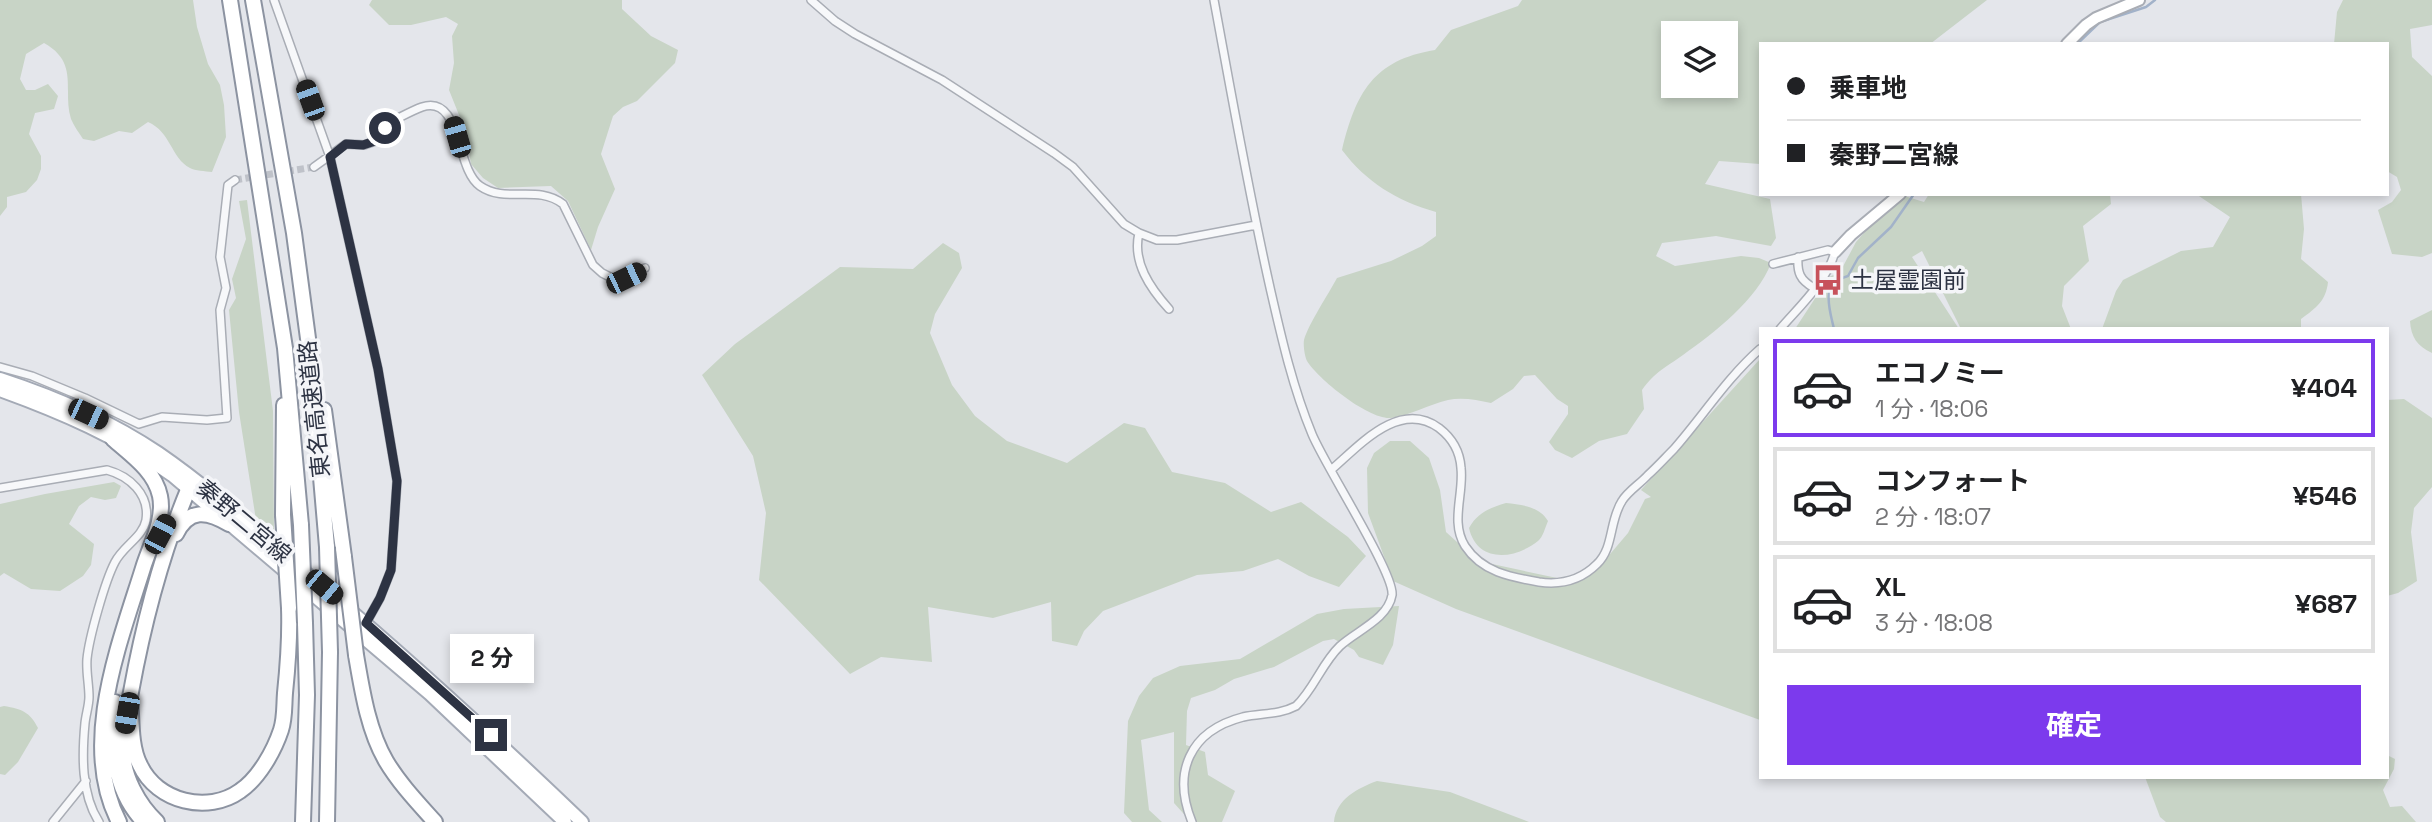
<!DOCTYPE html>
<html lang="ja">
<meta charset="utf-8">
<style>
:root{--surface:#fff;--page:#f2f2f2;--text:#202124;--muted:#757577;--line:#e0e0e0;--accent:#7c3aed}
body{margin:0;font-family:"Space Grotesk","Noto Sans JP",sans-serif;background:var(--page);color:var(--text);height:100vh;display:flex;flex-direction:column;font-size:26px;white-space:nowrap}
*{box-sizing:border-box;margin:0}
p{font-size:23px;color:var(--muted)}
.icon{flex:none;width:38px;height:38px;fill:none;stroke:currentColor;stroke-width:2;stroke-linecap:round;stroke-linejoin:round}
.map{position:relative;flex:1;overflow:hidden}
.panel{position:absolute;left:1759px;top:327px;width:630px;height:452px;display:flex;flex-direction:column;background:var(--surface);border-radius:0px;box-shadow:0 4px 10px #0003}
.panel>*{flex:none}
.guide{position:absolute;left:1759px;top:42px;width:630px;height:154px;border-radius:0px;box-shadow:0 4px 10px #0003;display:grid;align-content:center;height:154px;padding:0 28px;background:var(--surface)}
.fabs{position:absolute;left:1661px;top:21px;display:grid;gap:14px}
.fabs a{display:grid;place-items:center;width:77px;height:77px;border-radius:0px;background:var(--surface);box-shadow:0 4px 10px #0003;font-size:35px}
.end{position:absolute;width:32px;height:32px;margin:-16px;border:9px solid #2d3343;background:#fff;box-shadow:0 0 0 4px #fff}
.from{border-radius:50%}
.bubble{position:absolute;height:49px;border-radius:0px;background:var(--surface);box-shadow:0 4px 10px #0003;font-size:23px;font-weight:700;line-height:49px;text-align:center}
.car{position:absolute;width:21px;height:42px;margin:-21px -10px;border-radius:9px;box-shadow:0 0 5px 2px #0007;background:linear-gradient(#222 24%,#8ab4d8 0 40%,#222 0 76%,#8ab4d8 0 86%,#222 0)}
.guide b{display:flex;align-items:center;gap:24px;height:66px;font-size:26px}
.guide b+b{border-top:2px solid var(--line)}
.guide i{width:18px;height:18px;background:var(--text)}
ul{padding:12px 0 0;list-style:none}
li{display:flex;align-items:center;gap:21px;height:98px;margin:0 14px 10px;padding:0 14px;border:4px solid var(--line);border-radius:0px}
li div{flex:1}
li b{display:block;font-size:26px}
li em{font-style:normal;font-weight:700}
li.selected{border-color:var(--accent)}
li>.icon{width:63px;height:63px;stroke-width:1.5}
.primary-button{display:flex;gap:14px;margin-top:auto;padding:14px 28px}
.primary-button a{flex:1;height:80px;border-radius:0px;background:var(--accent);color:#fff;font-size:28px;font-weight:700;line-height:80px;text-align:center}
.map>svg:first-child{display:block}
</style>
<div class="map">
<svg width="2432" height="822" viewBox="0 0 2432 822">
<rect width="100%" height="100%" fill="#e4e6eb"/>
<!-- green -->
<path fill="#c8d4c6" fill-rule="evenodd" d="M0,0H193L197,27L208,64L220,85L224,105L226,137L212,172C205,171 195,171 190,168C171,158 171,132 148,122L132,133L119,131L94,141L83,139C79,133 74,126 71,119C62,91 80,63 44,43L26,54L20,79L26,90H35L48,84L58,96L54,109L35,113L29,134L41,156V169L37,180L26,192L7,197V207L0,216Z
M372,0H622V9L651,36L678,50L675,63L637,101L623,107L613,116L601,154L615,189L598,227L591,250L568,201L551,186L498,188L483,178L471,164L465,130L449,90L454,63L452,36L458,24L446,17L411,25H389L369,5Z
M1522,0H1987L1930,44H1760V164L1719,161L1705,184L1770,199L1776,238L1771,246L1716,236L1662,243L1656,256L1675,266L1741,256L1759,258L1771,263C1757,300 1715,332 1683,355C1665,368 1656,371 1642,390L1644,409L1627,434L1599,441L1572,458L1555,450L1549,442L1568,414V406L1557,399L1535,375L1524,376L1513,389L1491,403C1477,400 1462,397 1448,400C1428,405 1411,415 1391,418C1369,420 1318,379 1307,361C1305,357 1303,346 1304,340C1308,325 1329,293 1337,278L1391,261L1422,246L1436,236V212C1397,201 1366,182 1342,150C1356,93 1373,60 1435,50L1451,30L1518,6ZM1673,33H1726V86H1673Z
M2343,0H2432V25L2410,29L2412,57L2432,76V253L2422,257L2392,254L2378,210L2392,202L2401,190L2397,177L2387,171V44H2334L2337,12Z
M1898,194L1924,202L1929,194H2110L2111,204L2083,226L2089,261L2064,286L2062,306L2071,329H1961L1922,251L1912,257L1959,329H1795L1829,277L1840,272L1856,242Z
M2196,194H2301L2304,229L2301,259L2328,282C2326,301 2316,308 2301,319V327L2306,329H2102L2116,291L2123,280L2181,251L2213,247L2230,217Z
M247,200L273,411L274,533L256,520L239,412L229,310L236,298L232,279L246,239L239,201Z
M943,243L959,253L962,268L935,314L930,333L952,385L975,416L1007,441L1067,463L1124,423L1145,428L1172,472L1225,483L1271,512L1301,502L1348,537L1366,556L1339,587L1309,576L1278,559L1243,571L1197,575L1103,611L1084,631L1077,646L1052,641L1051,602L993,618L928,607L932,662L881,657L850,674L759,580L766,513L753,456L702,375L735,344L840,267L913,269Z
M2432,310V353C2417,346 2411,337 2410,321Z
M1760,359V720L1456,609L1393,581L1368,513L1367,468L1374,453L1390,441H1410L1429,458L1440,490L1446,532L1478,561L1571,581L1605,560L1628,533L1645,499L1651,497L1641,490Z
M2404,399L2432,418V487L2414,508L2411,532L2417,581L2398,593L2387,596V400Z
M114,482L121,486L116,498L105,500L91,497L79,506L69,524L94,544L91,565L83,576L60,591L31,589L4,573L0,576V504L45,494Z
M1506,503C1522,505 1539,506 1548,521C1545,528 1543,537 1538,541C1514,560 1477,563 1469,528C1478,512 1490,508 1506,503Z
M1399,606L1393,645L1383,665L1359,657L1354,650L1334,639L1323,641L1274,667L1234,679L1215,690L1191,698L1187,711L1186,745L1205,752L1208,775L1235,791L1222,822H1191L1174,803V732L1141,740L1149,810L1162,822H1132L1124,813L1128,721L1139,696L1153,678L1180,666L1240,659L1317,614L1344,609Z
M4,706C22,709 30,712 38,728L18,762L5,775L0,774V707Z
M2387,755L2395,759L2394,769L2383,790L2390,807L2402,806L2416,822H2166L2160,817L2145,777H2387Z
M1377,781L1450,792L1529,822H1334C1336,799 1358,788 1377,781Z"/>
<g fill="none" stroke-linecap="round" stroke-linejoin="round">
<!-- stream -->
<path stroke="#a2b2c9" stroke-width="2.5" d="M2077,44L2100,22L2146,7L2155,0
M1834,329C1829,307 1820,284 1848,276L1858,258L1891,227L1914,194"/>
<!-- street-tunnel -->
<path stroke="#bfc2c9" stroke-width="7" stroke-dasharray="7 3.5" stroke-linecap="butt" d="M235,180L314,167"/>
<defs>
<path id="street" d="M274,0L330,157L378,369L397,481L391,570L380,598L366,623
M811,0L835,21L855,34L942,80L1054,153L1073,167L1124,224L1139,233L1157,240H1177L1256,225
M314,167L346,144L364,145L381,139L388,123C399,118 411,111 422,107C462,94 455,169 480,186C506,204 537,184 563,204L593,265L602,273L616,280L645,268
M1139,233C1132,262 1150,288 1169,309
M1798,257C1797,273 1800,280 1814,288
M1773,264L1828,250L1835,252C1827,281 1800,306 1780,329
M0,367L32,376L85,398L139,424L162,417L207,420L227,418L220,310L226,288L220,257L228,185L235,180
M1331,470C1359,446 1399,399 1439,428C1452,438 1460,452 1461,468C1464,494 1450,522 1465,546C1482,572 1510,577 1539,582C1560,585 1581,580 1597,564C1614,548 1609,521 1622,501C1628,491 1640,484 1648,475C1657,467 1665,458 1674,449C1703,416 1727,378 1760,349
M0,488L107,470C129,476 150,494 146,520C143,537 123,546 115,562C105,581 89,638 87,659C86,672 89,684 89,697C89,705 86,714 85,723C82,755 81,794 99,822
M53,822L86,781
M1192,822C1172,773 1189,731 1243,717C1261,713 1279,715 1296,706C1314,689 1322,663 1340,646C1356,631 1388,619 1392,595C1395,574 1324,464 1312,434C1293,388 1282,340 1271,292C1249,195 1232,97 1214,0"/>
<path id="secondary" d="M2067,44L2086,25L2096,18L2139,0
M1835,252L1851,235L1900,194"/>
<path id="primary" d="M0,379C55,397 109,420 158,453C209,488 255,530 302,570C399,650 491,735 582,822
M0,390C61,412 119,437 172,475L430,694L565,822"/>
<path id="highway" d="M230,0L285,348L301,525
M253,0L294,233L311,361L327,547
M324,410L344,557
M113,439C131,455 155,471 160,496C165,520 150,545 143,568C119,645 79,745 119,822
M283,515L284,405
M176,534C189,508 207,511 229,524
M356,655C362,690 368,730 386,761C399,783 418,803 435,822
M130,697C132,718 130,746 140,765C157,802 208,814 240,791C259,778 274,751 281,730C285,718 284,705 285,693C288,664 290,637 289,608
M115,702C112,746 112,789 144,822
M157,822C138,804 123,776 123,751C122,731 127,711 131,692C143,626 162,553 188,490
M303,822L307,695L305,623
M327,822L330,652"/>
</defs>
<!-- street casing -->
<use href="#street" stroke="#a9adb5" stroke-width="10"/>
<!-- secondary casing -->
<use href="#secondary" stroke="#a9adb5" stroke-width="14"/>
<!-- primary casing -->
<use href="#primary" stroke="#a4aab6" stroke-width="16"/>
<!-- highway casing -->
<use href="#highway" stroke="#8c93a1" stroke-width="18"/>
<!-- street -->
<use href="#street" stroke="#f7f8fa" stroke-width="7"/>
<!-- secondary -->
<use href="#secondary" stroke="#fff" stroke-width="10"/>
<!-- primary -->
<use href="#primary" stroke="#fff" stroke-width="12"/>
<!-- highway -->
<use href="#highway" stroke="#fff" stroke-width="14"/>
<defs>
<path id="highway-bridge" d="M283,515L289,608
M301,525L305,623
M327,547L330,652
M344,557L356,655"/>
</defs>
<!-- highway-bridge casing -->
<use href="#highway-bridge" stroke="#8c93a1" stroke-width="18" stroke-linecap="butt"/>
<!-- highway-bridge -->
<use href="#highway-bridge" stroke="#fff" stroke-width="14"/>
</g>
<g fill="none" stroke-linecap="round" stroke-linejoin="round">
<!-- route -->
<path stroke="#2d3343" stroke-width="9" d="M385,128L381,139L363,145L346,144L330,157L378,369L397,481L391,570L380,598L366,623L491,735"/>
</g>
<!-- icons -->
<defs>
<symbol id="bus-bare" viewBox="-9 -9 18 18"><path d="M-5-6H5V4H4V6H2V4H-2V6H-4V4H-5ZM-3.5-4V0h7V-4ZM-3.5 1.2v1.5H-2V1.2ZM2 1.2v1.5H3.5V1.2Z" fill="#c7525b" stroke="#f4f5f8" stroke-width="2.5" paint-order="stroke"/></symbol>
</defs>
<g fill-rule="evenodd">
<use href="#bus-bare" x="1806" y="258" width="44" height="44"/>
</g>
<g text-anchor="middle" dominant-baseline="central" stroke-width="7" stroke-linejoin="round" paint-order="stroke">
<!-- poi labels -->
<g font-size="23" fill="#2d3343" stroke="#f4f5f8" text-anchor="start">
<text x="1851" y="280">土屋霊園前</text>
</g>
<!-- street labels -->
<g font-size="23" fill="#2d3343" stroke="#f4f5f8">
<text transform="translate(314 409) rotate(-96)">東名高速道路</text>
<text transform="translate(244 521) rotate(40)">秦野二宮線</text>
</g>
</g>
</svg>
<div class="fabs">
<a><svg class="icon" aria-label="layers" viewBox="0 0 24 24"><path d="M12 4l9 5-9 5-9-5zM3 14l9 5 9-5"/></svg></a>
</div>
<i class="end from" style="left:385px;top:128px"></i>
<i class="end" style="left:491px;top:735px"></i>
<div class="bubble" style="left:450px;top:634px;width:84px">2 分</div>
<i class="car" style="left:310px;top:100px;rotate:340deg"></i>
<i class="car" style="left:457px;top:137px;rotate:344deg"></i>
<i class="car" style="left:626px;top:278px;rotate:64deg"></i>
<i class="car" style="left:88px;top:414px;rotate:115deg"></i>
<i class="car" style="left:160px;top:534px;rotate:28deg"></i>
<i class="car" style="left:324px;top:587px;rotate:130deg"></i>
<i class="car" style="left:127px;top:713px;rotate:190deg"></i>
<div class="guide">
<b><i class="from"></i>乗車地</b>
<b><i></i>秦野二宮線</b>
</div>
<section class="panel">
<ul>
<li class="selected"><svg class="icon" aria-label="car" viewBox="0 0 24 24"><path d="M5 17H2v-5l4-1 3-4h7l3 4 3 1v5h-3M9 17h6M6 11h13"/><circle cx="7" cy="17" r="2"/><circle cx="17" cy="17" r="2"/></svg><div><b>エコノミー</b><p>1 分 · 18:06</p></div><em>¥404</em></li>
<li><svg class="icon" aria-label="car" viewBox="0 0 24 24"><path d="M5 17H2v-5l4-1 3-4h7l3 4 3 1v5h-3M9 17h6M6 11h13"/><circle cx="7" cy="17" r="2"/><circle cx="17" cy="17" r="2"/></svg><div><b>コンフォート</b><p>2 分 · 18:07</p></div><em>¥546</em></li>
<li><svg class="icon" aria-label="car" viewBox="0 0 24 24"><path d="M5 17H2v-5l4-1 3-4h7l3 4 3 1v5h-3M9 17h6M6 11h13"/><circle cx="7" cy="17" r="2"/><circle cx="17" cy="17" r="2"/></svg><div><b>XL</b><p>3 分 · 18:08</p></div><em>¥687</em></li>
</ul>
<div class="primary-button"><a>確定</a></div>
</section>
</div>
